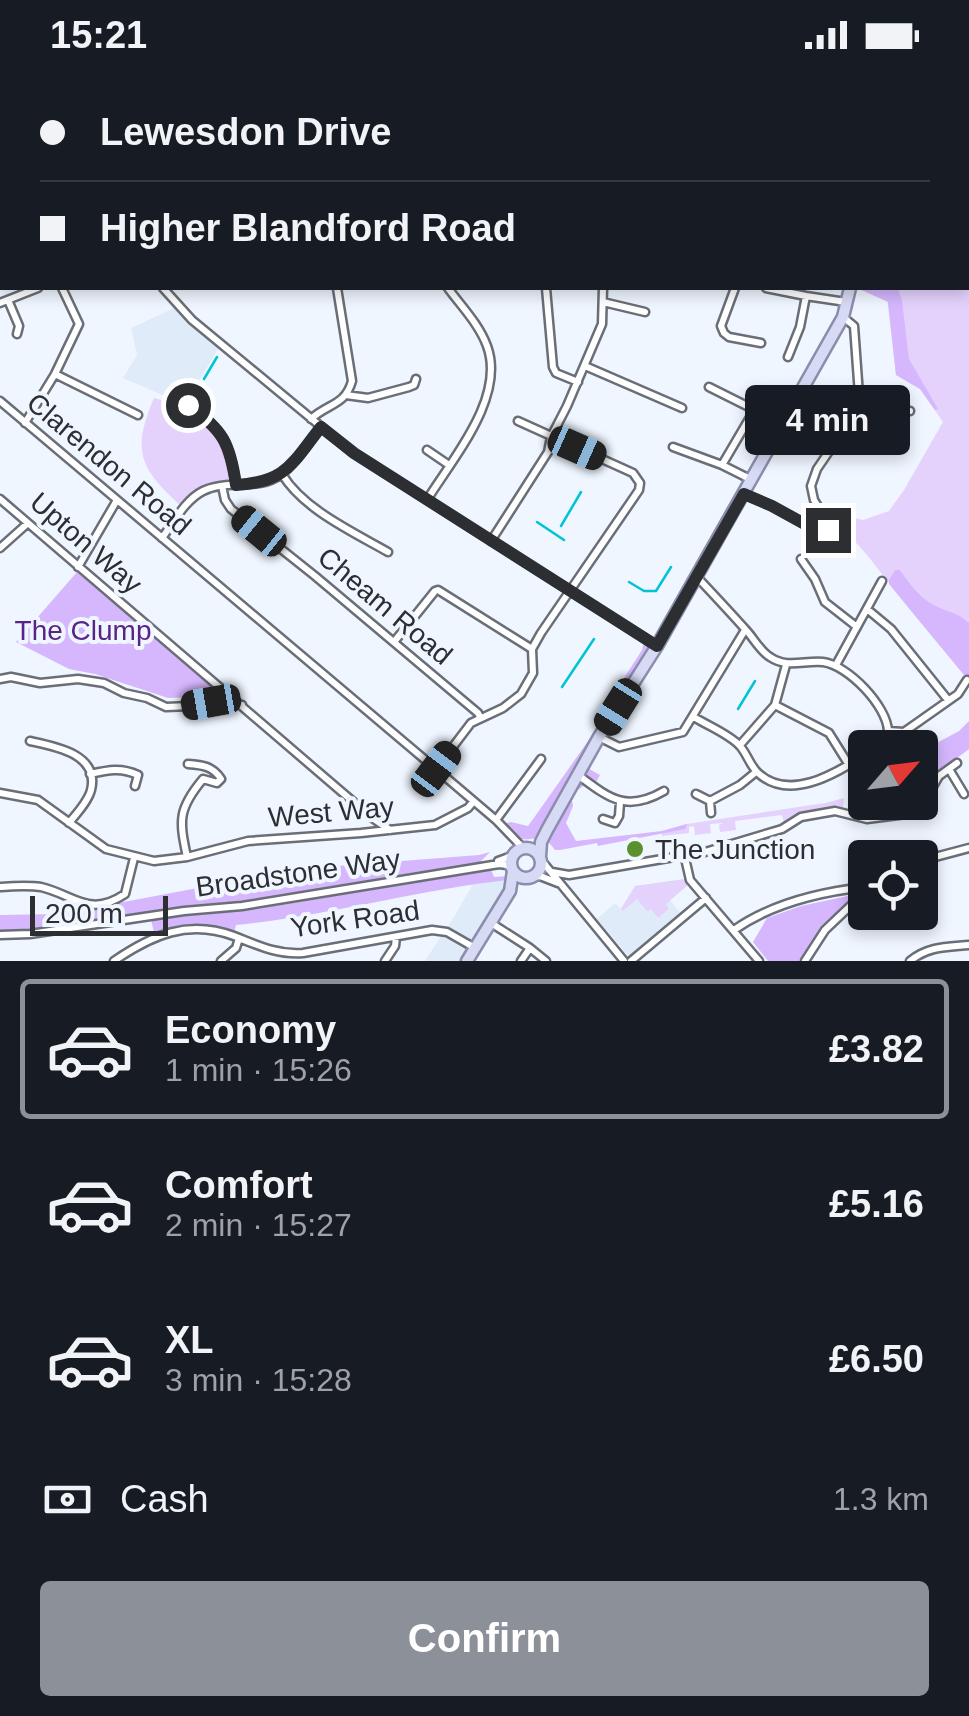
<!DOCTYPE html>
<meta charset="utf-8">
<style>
:root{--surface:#171b24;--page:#20242c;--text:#f1f3f6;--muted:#9ea1a6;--line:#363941;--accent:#8c9099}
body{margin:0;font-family:Helvetica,sans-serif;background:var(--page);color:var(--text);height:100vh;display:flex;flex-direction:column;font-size:38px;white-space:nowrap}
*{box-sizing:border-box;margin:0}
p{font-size:32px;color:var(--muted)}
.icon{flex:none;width:55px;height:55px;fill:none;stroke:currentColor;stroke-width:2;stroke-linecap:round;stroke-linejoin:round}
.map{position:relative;height:891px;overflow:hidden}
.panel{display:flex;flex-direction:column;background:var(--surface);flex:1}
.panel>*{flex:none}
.top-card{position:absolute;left:0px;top:0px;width:970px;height:220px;box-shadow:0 5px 15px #0003;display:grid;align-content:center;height:220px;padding:0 40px;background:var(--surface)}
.needle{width:65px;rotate:62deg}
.tools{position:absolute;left:848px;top:660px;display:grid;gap:20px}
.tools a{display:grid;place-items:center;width:90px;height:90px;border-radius:10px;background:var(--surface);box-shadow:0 5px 15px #0003;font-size:50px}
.scale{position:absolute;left:30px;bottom:25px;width:138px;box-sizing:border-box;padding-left:10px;border:5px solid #2c2e32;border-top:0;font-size:28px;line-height:35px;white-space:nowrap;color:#2c2e32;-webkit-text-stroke:8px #eff6ff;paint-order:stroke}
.end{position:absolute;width:45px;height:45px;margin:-22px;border:12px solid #2c2e32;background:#fff;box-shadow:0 0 0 5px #fff}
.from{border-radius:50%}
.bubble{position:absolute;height:70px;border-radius:10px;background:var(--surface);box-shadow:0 5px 15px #0003;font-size:32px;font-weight:600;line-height:70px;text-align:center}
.car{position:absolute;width:30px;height:60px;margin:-30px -15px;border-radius:12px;box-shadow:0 0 8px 2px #0007;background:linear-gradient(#222 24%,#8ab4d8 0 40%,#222 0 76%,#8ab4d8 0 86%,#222 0)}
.top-card b{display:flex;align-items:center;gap:35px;height:95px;font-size:38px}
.top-card b+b{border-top:2px solid var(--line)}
.top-card i{width:25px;height:25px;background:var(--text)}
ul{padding:18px 0 0;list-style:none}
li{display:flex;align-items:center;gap:30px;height:140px;margin:0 20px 15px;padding:0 20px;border:5px solid transparent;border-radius:10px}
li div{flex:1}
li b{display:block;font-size:38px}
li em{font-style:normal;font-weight:600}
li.on{border-color:var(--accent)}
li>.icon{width:90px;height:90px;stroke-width:1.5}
.pay{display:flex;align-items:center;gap:25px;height:110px;padding:0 40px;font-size:38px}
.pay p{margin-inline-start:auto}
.action{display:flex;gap:20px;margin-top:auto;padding:20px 40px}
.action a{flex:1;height:115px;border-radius:10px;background:var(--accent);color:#fff;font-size:40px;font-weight:600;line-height:115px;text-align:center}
.status{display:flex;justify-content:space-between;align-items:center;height:70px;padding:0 50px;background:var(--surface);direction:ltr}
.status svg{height:28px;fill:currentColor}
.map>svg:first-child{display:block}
</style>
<div class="status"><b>15:21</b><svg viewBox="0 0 49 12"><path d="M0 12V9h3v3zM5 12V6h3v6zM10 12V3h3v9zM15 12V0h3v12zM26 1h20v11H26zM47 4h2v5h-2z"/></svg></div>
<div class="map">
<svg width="969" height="891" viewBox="0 0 969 891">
<rect width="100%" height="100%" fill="#eff6ff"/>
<!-- built -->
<path fill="#e0ebfa" d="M174,238L219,277L185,335L123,308L137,285L131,258Z
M685,809L688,815L670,830L682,845L631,889L597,849L615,833L621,839L635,816Z
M508,810L504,822L473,873L448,857L473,814Z
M441,866L456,871L469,879L462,891H425Z"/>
<!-- green -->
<path fill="#e4d2fd" d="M646,0H921L920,2H647Z
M969,144V611C943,579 915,547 890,514C873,493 860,473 838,457L839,444L863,450L889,441L904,420L943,352L920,319L896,305L886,218H968Z
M154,328C179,335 208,346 222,371C228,380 229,393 232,403L226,412L199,419L182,437C140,399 131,382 154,328Z
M844,728L843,739C824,736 799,741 784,753L782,745L735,751L736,760L720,762L719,755L723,753L710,754L711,763L695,765L694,756L689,757V763L662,766V761L687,754L825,733Z
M685,809L688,815L666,834L669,839L658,848L651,839L647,841L637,829L623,841L621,839L635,816Z"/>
<!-- forest -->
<path fill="#d6b7fe" d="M857,218H898L902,231L909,289L938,339L935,340L920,319L896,305L888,232Z
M895,500H900C911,516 921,530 940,538C952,543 959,544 969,553V611L889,514V510Z
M77,502L217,618L213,626L168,628L95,604L69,599L16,572Z
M644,572L650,575V583L582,695L600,705L595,714L590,711L571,725L573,736L566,753L576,771L662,761L687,754L685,759L598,776L597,773L560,780H555C539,760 541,771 521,769L508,760L503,763L494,756L511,752L528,756L536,745L600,654L610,630L642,580Z
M969,651V679L936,704L926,720H920V682L959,661Z
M490,782L477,795L422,805L108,851L0,862V845L60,844L298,799L479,785Z
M490,797L494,807L508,806V810C416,820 328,846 236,855L234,863L196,855L154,862L151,850L369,820Z
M857,824L821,856L799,891H768L753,872L767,848L801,836Z"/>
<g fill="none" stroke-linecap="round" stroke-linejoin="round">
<!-- stream -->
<path stroke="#02c3d5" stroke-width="2.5" d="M968,166H969
M204,309L217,287
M537,452L564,470
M561,456L581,422
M629,512L644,521H656L671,497
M562,617L594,569
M738,639L755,611"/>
<defs>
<path id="minor" d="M90,0L91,2
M290,0L291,2
M391,0L392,2
M444,0L445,2
M606,0L607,2
M60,2L61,0
M98,2L104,0
M510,2L515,0
M163,218L192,250L353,383L657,576
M546,218L553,297L556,303L578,312
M735,218L721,256L724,263L729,267L761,273
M766,218L806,226L846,232
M8,230L19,256L17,264
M603,232L645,242
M0,233L38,218
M788,287L800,257L806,226
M585,296L682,338
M55,304L138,345
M709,317L755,340
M346,325L368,328L409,317L414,315L416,309
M0,331L436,699L496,750L523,778
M188,335C223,359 230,373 236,415
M311,349C328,333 345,336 352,311L337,218
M25,353L55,304L79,254L62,218
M850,354L872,335L910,341
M673,377L722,395L750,409
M427,380L449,395
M722,395L759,332
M282,404C303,439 353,462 388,482
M222,416L225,430L231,439L315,506L478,643L480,647
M744,424L772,436L817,461H824L831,457L814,430L811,416L817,399L845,358L859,325L854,256L843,247
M0,429L371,747L390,760
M427,430C453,388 506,327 487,276C479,254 461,236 448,218
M162,468C174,452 185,430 203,421C227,409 258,421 280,405C295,395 310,371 321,357
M491,471L548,382L551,367L567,336L602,254L603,218
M0,478L28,453
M801,489L815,509L825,532L857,557
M78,497L117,430
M697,507C713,524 729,541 745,559C753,567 760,581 770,587C788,599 804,590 823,592C848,595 887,636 888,661
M867,539L891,559L948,630
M394,572L435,521L438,520L532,579
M836,595L882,511
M0,609L11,607L40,613L78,609L104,613L124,623L147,628L166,637L190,636L211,632L242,635
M775,635L829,663L849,695
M694,647C708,656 729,664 740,676C747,684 750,695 757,702C789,733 836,703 865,685
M599,667L619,677L683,662L745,560
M30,671C54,676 100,684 91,720C88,732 76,744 69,753
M740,675L775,635L786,595
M876,678L884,669L888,661L904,662L958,624L967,610
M436,699L471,653L503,638L521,624L533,603L532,579L541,563L639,420L640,413L633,403L518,351
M949,699L964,724
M90,704C108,700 121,697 138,705L135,716
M578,705C609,728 626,743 664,721
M0,723L38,730L106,779L154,791L187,787L248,771L361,763L435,755L468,738L473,732
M696,724L710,731
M711,743L710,731L740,715L756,702
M603,749L615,753L619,746L620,732
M496,750L541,689
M187,787C179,750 178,739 203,709L217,713L221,709C213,696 202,695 188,694
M685,788L690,810L759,891
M541,790L624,891
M498,791L512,786
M920,791L969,778
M552,802L569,805L680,786L685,788L782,759L801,747L835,741L867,749L906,744L919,737L928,725L939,706L957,693
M533,807L540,806L558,813
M0,817C14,816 27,815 41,817C75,825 89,848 125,824L134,788
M491,853L530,878L546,891
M734,860C771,834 820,822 865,817
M0,865L30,864L184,841L242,836L499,794L507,795L512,799
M114,891C152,865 188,849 234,866C257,875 277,885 303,883L432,860L447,862L475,878
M221,891L236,878L239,868
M385,891L395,876L396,867
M521,891L530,878
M631,891L706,828
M805,891L825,860L865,822
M910,891C928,876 947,877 969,875"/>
<path id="major" d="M924,2L925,0
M511 793a15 15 0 1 1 30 0a15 15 0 1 1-30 0Z
M540,786L541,772L547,760L599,667L657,576L843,247L850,218
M467,891L510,821L513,801"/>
</defs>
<!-- minor casing -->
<use href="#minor" stroke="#6a6f77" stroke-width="11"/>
<!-- major casing -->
<use href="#major" stroke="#8a8eab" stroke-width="15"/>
<!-- minor -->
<use href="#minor" stroke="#fff" stroke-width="6"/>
<!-- major -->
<use href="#major" stroke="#d7daf4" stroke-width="10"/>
</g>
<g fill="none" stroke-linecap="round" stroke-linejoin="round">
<!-- route -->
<path stroke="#2c2e32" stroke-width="12" d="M188,335C223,360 230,373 236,415C287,412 292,393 321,357L354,383L657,576L744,424L772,436L812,458L820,462L828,460"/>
</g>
<!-- markers -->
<circle fill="#5b912c" stroke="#eff6ff" stroke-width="4" cx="635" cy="779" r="10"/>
<g text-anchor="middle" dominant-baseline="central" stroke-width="8" stroke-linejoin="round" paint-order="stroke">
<!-- street labels -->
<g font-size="28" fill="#2c2e32" stroke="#eff6ff">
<text transform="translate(109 394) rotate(40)">Clarendon Road</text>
<text transform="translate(86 473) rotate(41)">Upton Way</text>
<text transform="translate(385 536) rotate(40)">Cheam Road</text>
<text transform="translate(331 742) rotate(-5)">West Way</text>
<text transform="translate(298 803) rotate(-8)">Broadstone Way</text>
<text transform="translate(355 849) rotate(-8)">York Road</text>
</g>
<!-- park labels -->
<g font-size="28" fill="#592488" stroke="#eff6ff">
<text x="83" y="560">The Clump</text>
</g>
<!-- poi labels -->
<g font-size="28" fill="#2c2e32" stroke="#eff6ff" text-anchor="start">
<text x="655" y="779">The Junction</text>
</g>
</g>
</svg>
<div class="tools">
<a><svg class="needle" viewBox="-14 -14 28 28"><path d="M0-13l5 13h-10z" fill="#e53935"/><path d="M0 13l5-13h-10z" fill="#9ea1a6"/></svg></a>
<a><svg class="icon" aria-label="locate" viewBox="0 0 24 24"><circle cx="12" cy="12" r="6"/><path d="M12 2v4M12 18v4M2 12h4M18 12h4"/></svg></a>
</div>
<div class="scale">200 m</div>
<i class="end from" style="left:188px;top:335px"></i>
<i class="end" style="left:828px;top:460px"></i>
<div class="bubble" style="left:745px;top:315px;width:165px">4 min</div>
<i class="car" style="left:577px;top:378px;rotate:114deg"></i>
<i class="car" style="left:259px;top:461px;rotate:309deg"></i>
<i class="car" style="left:211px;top:632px;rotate:260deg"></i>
<i class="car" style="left:618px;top:637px;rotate:212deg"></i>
<i class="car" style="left:436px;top:699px;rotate:37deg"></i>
<div class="top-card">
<b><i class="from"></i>Lewesdon Drive</b>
<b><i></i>Higher Blandford Road</b>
</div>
</div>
<section class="panel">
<ul>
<li class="on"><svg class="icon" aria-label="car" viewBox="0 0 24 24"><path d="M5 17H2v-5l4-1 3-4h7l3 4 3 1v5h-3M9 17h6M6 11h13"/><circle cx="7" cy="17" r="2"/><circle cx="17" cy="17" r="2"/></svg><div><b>Economy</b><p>1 min · 15:26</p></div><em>£3.82</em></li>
<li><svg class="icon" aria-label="car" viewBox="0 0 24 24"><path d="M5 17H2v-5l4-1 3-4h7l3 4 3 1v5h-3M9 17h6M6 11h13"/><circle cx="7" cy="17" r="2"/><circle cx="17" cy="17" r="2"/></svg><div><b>Comfort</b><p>2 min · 15:27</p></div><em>£5.16</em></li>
<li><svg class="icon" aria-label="car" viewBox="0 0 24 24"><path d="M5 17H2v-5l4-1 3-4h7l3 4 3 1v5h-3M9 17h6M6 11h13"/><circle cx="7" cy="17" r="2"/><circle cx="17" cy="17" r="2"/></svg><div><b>XL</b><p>3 min · 15:28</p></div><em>£6.50</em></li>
</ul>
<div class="pay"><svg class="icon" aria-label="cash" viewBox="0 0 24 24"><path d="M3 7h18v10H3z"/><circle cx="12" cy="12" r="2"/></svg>Cash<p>1.3 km</p></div>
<div class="action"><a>Confirm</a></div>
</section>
